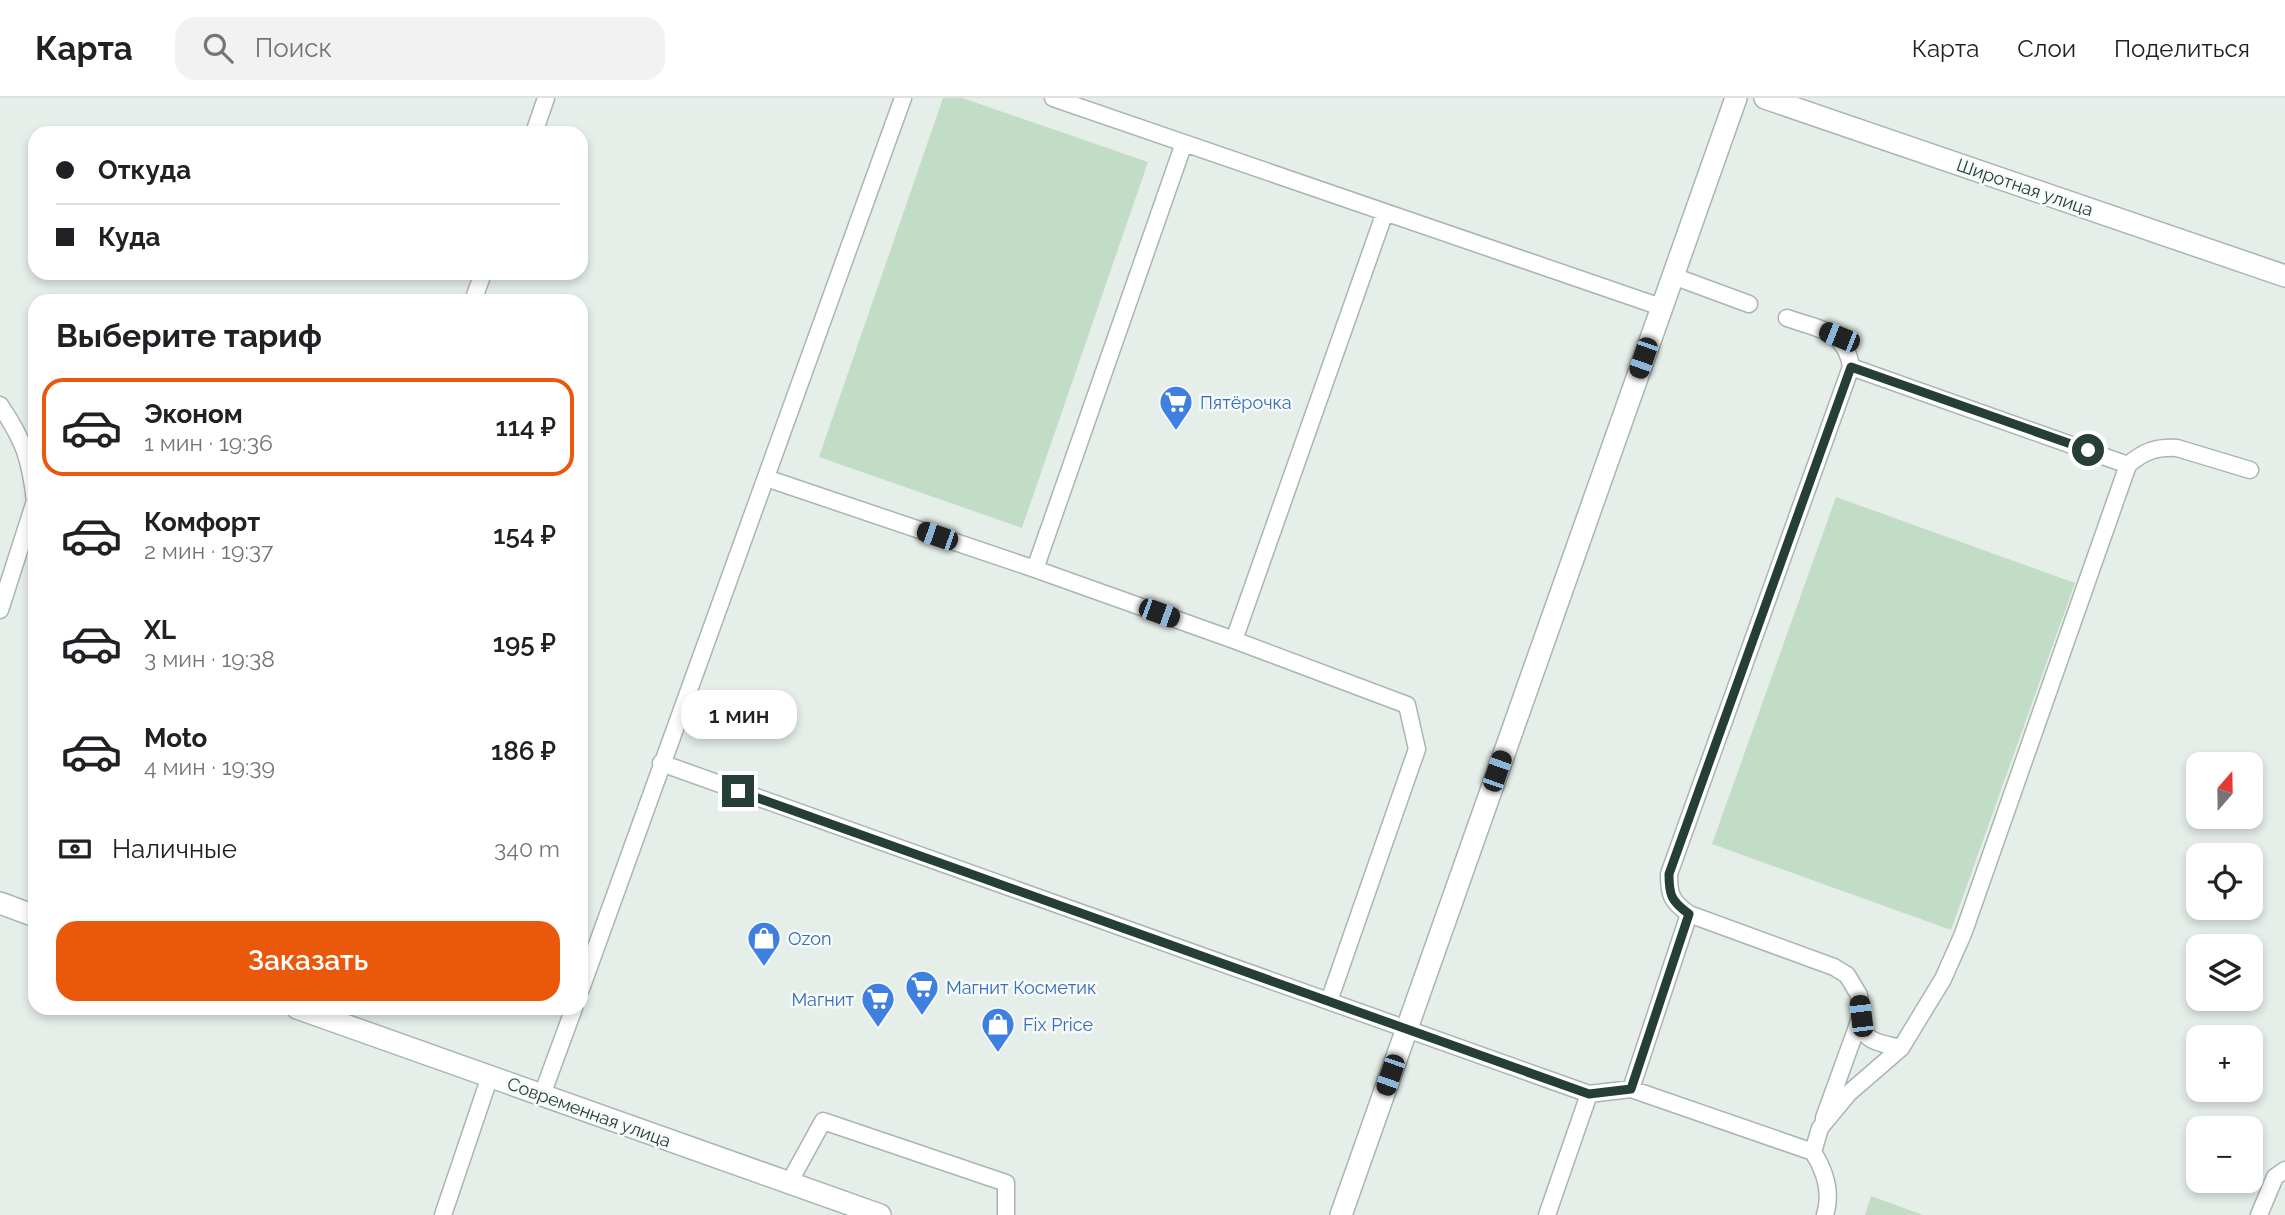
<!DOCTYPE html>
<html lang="ru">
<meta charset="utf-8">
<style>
:root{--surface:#fff;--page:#f2f2f2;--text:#202124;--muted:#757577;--line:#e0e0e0;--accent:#ea580c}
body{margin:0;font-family:Raleway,sans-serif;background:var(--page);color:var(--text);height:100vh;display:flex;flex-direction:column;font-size:26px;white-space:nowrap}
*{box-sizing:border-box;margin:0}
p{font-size:23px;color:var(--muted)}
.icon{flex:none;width:38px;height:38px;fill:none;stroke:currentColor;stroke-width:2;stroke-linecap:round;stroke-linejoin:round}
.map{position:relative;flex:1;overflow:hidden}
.details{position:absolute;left:28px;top:196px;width:560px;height:721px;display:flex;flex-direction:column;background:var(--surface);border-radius:21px;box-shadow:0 4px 10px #0003}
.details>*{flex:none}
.hud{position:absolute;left:28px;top:28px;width:560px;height:154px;border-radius:21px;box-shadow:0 4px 10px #0003;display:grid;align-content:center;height:154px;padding:0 28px;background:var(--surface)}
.needle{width:46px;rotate:20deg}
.buttons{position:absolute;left:2186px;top:654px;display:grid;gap:14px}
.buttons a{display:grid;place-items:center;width:77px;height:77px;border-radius:14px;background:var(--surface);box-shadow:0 4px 10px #0003;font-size:35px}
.end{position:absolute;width:32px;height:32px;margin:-16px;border:9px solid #263f35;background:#fff;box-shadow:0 0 0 4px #fff}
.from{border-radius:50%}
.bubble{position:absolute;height:49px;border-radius:21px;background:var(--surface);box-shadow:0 4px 10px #0003;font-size:23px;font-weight:600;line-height:49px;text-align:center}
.car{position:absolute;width:21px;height:42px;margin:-21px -10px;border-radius:9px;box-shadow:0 0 5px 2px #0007;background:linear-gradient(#222 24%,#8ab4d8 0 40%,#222 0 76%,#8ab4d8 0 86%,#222 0)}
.hud b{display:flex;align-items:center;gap:24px;height:66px;font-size:26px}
.hud b+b{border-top:2px solid var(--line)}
.hud i{width:18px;height:18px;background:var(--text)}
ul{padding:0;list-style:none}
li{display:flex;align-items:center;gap:21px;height:98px;margin:0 14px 10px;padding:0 14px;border:4px solid transparent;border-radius:21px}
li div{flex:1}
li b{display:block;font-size:26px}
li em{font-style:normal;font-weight:600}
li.active{border-color:var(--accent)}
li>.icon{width:63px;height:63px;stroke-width:1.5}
h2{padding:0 28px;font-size:32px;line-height:84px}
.pay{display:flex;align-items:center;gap:18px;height:77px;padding:0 28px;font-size:26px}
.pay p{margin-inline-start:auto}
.primary-button{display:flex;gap:14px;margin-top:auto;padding:14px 28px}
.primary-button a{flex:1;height:80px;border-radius:21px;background:var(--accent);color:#fff;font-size:28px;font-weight:600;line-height:80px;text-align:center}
header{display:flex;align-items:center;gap:42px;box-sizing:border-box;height:98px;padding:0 35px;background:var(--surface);border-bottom:2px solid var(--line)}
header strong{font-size:33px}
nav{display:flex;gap:38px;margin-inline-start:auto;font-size:24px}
.search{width:490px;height:63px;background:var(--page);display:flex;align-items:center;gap:18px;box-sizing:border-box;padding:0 24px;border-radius:21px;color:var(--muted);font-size:26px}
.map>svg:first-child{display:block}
</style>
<header>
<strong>Карта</strong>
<div class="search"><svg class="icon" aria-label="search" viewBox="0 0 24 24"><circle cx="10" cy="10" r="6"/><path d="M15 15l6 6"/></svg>Поиск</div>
<nav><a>Карта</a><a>Слои</a><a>Поделиться</a></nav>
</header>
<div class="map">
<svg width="2285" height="1117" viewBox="0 0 2285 1117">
<rect width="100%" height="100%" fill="#e6eee9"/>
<!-- green -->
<path fill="#c1ddc5" d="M943,0H962L1148,64L1022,430L819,359Z
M1836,399L2075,485L1951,832L1712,746Z
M1871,1098L1923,1117H1865Z"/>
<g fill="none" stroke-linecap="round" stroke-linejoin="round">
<defs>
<path id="lane" d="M1053,0L1661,209
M534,35L546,0
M1184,45L1035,471L1234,542L1385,114
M1673,178L1749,206
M473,203L483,175
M1787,220C1818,231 1846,232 1851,269
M0,307C24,343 30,360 35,403
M2128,367C2144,353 2156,349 2177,350L2250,372
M766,380L1035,471
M0,512L35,403
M1234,542L1407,607L1417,651L1329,903
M661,665L1589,996L1631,991L1813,1054L1820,1030L1849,995L1901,950L1943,881L1963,836L2128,367L1851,269L1669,776C1669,797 1671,803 1689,816L1631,991
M1689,816L1834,869L1847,877L1859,897L1861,918L1824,1020
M581,891L903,0
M1861,920C1861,945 1881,945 1901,950
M542,997L574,910
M1813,1054C1825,1073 1832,1095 1825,1117
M789,1085L823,1023L1006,1085V1117
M443,1117L490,978
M1547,1117L1589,996
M2259,1117L2275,1079L2285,1072"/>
<path id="street" d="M1765,0L2285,178
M0,805L35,818
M297,910L880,1117
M1341,1117L1736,0"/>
</defs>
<!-- lane casing -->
<use href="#lane" stroke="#a9b6af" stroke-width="19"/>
<!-- street casing -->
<use href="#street" stroke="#a9b6af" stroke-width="24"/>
<!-- lane -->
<use href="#lane" stroke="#fff" stroke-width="16"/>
<!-- street -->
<use href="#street" stroke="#fff" stroke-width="21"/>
</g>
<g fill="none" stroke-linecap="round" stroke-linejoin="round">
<!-- route -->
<path stroke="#263f35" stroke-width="9" d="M738,693L1589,996L1631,991L1689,816C1671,803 1669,797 1669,776L1851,269L2088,352"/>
</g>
<!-- icons -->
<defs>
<symbol id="supermarket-pin" viewBox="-11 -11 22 30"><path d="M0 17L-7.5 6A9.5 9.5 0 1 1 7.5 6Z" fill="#3f7fe0" stroke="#f6faf8"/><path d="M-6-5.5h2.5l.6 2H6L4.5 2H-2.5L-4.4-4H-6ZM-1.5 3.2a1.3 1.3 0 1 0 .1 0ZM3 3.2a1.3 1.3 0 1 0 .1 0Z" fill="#fff"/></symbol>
<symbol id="shop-pin" viewBox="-11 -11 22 30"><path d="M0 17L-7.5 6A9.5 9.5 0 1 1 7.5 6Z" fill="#3f7fe0" stroke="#f6faf8"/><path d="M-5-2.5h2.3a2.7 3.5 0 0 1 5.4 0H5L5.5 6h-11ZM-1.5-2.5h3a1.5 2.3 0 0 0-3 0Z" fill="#fff"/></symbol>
</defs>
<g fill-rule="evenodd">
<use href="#supermarket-pin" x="1157" y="285" width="38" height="52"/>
<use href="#shop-pin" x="745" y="821" width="38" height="52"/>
<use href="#supermarket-pin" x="903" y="870" width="38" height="52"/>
<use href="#supermarket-pin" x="859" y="882" width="38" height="52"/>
<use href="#shop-pin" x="979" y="907" width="38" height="52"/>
</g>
<g text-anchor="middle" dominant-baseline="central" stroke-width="5" stroke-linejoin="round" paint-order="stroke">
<!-- street labels -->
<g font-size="18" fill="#263f35" stroke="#f6faf8">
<text transform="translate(2025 89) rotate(19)">Широтная улица</text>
<text transform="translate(589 1014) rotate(20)">Современная улица</text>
</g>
<!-- shop labels -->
<g font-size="18" fill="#366cbe" stroke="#f6faf8" text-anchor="start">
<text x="1200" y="304">Пятёрочка</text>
<text x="788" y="840">Ozon</text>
<text x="946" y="889">Магнит Косметик</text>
<text x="854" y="901" text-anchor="end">Магнит</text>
<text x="1023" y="926">Fix Price</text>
</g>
</g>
</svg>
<div class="buttons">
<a><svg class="needle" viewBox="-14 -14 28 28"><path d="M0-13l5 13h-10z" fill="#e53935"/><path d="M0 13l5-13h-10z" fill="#757577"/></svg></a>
<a><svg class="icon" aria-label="locate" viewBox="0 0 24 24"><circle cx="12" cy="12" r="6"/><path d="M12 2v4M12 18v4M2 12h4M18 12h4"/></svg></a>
<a><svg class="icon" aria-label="layers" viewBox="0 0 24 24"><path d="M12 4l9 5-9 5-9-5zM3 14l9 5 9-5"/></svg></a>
<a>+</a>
<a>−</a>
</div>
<i class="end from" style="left:2088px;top:352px"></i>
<i class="end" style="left:738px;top:693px"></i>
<div class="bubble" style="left:681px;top:592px;width:116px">1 мин</div>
<i class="car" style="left:1839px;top:239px;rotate:292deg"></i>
<i class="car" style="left:1643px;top:260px;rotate:199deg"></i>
<i class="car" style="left:937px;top:438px;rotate:289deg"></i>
<i class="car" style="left:1159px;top:515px;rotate:110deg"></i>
<i class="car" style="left:1497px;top:673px;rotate:19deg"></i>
<i class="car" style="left:1861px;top:918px;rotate:353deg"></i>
<i class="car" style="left:1390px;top:977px;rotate:199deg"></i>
<div class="hud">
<b><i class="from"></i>Откуда</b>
<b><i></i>Куда</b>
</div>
<section class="details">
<h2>Выберите тариф</h2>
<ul>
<li class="active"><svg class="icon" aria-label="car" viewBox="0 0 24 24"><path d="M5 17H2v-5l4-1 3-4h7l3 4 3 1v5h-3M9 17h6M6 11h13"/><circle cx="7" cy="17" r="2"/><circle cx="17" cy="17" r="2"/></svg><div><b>Эконом</b><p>1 мин · 19:36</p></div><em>114 ₽</em></li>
<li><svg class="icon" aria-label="car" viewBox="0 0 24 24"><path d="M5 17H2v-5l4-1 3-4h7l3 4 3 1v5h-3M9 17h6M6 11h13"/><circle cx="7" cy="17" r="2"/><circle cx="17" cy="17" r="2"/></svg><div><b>Комфорт</b><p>2 мин · 19:37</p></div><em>154 ₽</em></li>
<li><svg class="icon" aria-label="car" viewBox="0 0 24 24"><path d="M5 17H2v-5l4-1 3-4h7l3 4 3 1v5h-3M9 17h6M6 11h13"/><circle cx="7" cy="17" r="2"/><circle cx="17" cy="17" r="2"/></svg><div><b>XL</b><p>3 мин · 19:38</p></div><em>195 ₽</em></li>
<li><svg class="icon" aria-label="car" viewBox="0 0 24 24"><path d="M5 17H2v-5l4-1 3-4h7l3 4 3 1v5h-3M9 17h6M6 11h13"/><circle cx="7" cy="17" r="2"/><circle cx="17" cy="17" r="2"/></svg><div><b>Moto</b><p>4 мин · 19:39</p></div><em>186 ₽</em></li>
</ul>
<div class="pay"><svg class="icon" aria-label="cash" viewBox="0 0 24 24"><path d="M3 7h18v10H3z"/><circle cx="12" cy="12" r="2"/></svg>Наличные<p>340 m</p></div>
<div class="primary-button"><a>Заказать</a></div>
</section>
</div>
